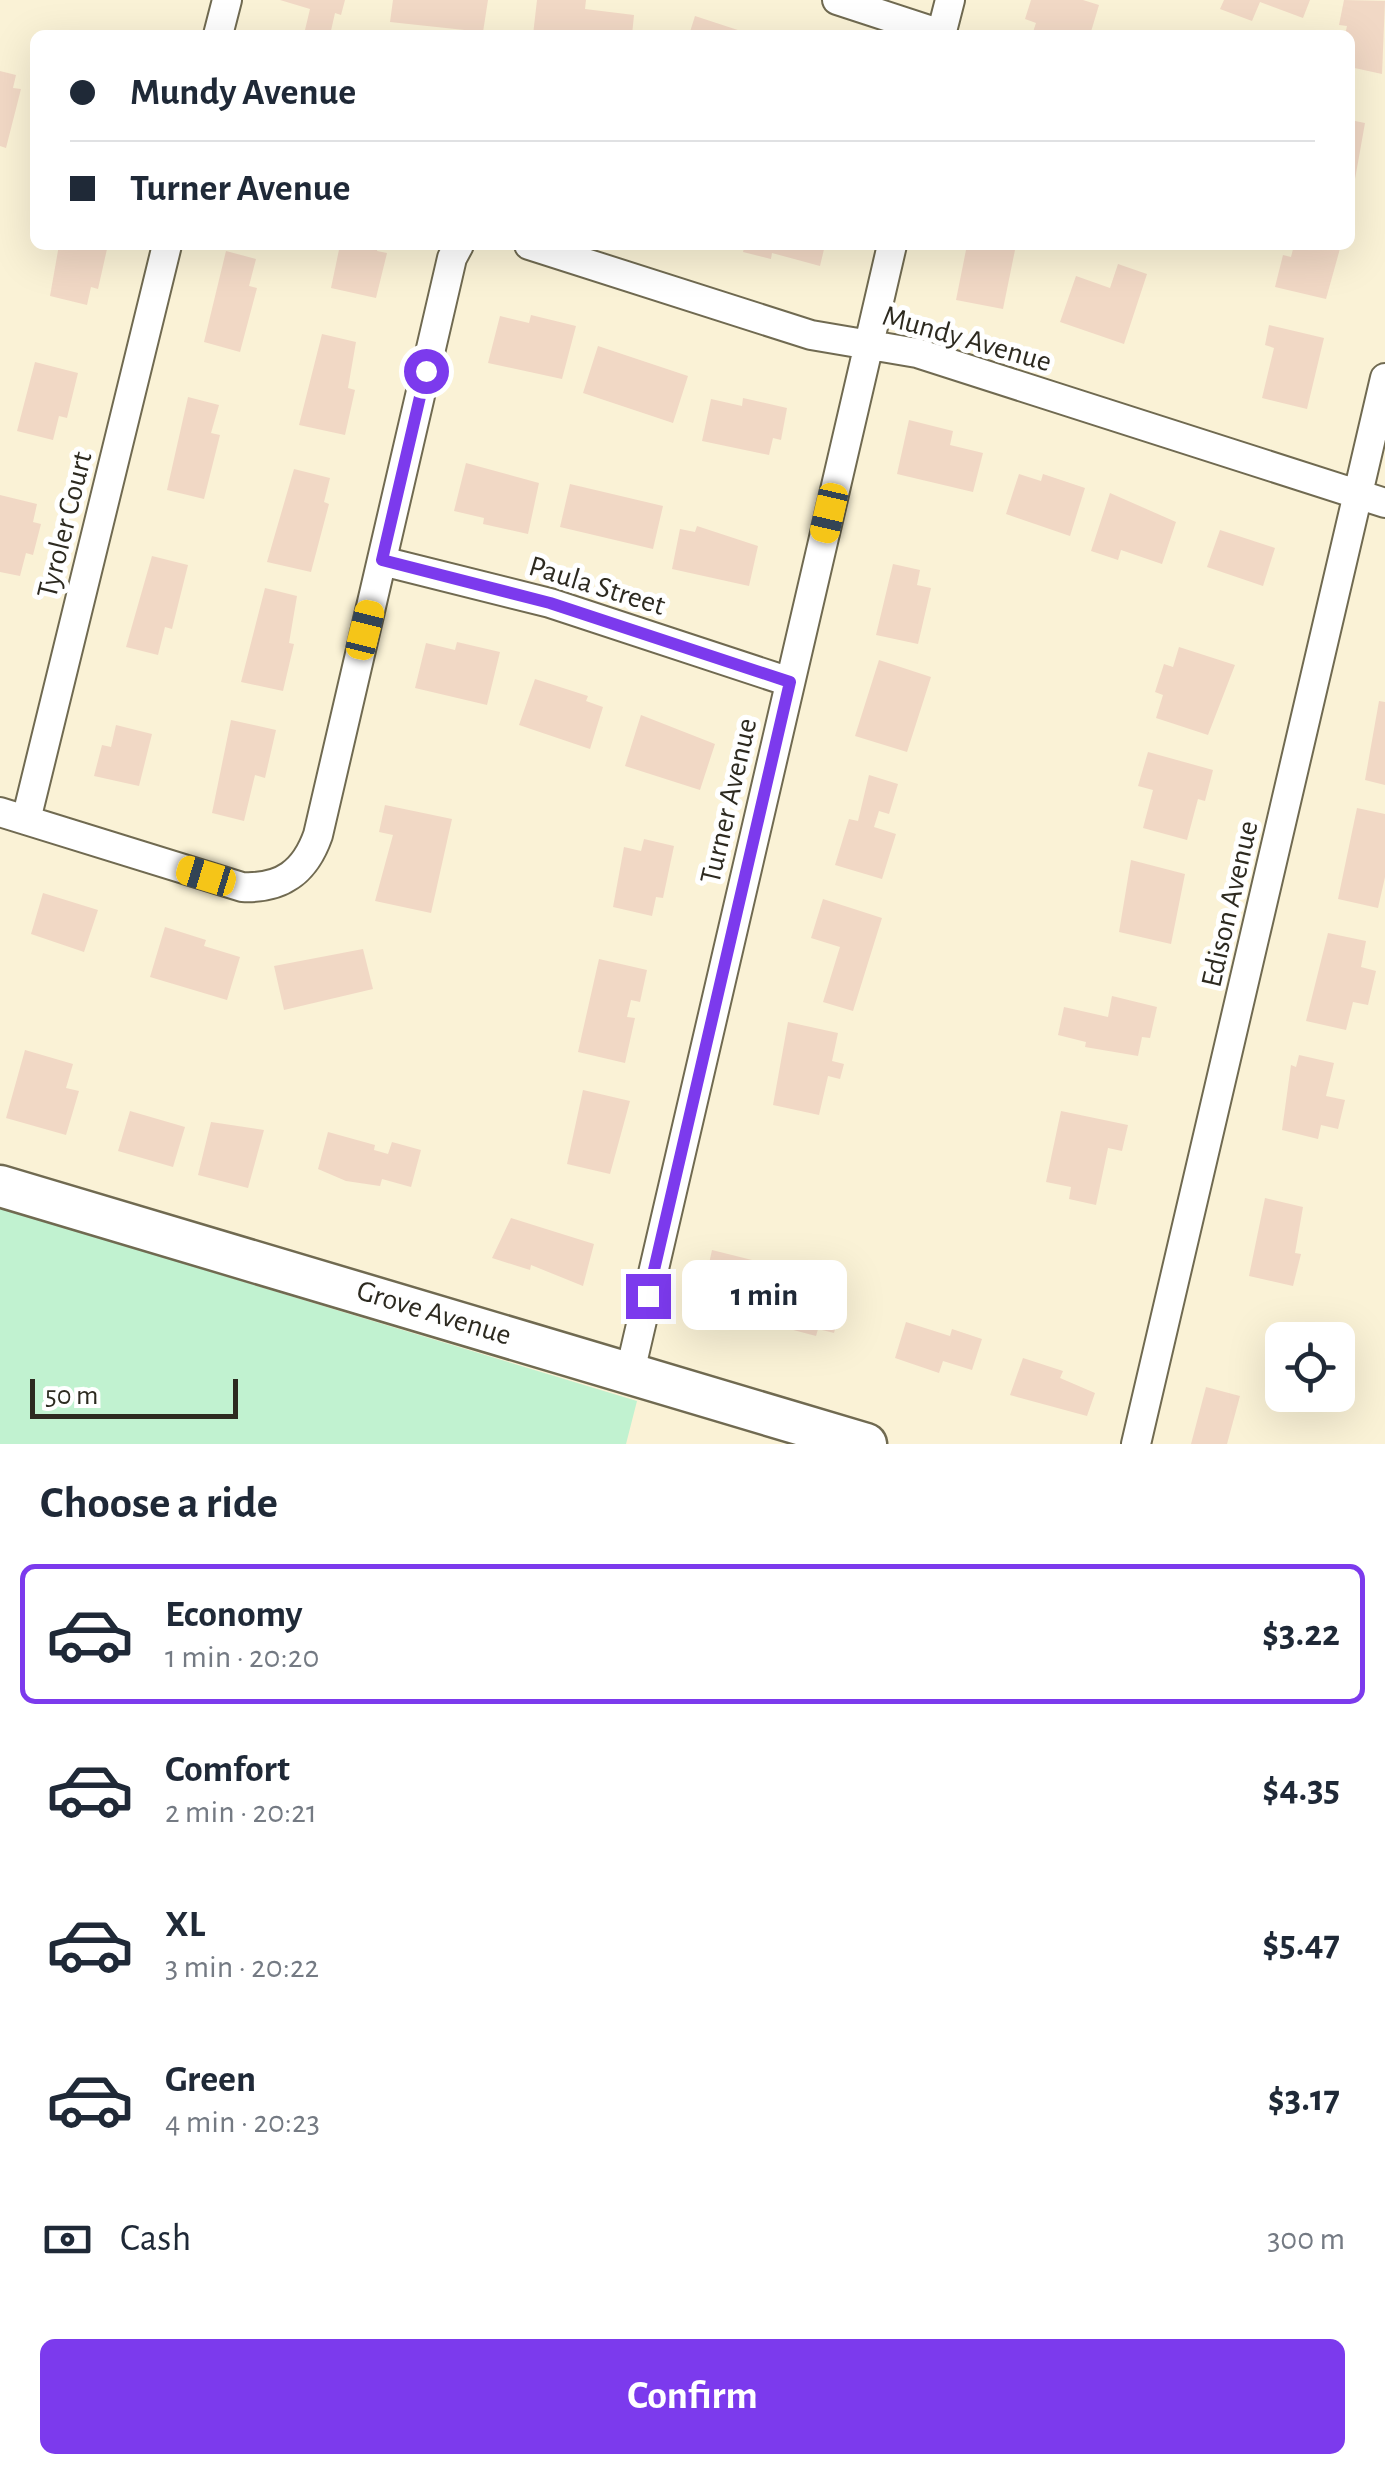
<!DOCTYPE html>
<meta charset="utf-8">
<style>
:root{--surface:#fff;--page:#f2f2f3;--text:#1f2937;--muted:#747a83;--line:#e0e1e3;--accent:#7c3aed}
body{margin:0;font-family:"Alegreya Sans",sans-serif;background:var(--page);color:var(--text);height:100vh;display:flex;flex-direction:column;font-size:38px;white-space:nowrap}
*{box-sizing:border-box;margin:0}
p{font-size:32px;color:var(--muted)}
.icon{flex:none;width:55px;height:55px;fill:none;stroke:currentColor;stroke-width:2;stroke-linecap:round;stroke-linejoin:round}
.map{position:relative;height:1444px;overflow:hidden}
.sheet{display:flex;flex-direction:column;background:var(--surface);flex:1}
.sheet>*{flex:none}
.banner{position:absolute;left:30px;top:30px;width:1325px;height:220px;border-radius:15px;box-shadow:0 10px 40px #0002;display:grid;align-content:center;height:220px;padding:0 40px;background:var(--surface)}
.controls{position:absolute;left:1265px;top:1322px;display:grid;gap:20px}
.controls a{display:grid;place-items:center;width:90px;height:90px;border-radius:15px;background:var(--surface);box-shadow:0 10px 40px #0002;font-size:50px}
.scale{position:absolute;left:30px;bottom:25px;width:208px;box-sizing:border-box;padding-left:10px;border:5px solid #2d2a20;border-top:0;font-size:28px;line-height:35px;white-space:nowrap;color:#2d2a20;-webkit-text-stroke:8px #fff;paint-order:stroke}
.end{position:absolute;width:45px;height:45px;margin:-22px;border:12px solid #7c3aed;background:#fff;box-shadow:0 0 0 5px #fff}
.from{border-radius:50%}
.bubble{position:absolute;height:70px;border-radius:15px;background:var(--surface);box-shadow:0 10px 40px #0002;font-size:32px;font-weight:600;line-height:70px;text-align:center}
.car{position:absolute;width:30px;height:60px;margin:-30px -15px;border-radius:12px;box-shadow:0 0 8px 2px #0007;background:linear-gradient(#f5c518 24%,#345 0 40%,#f5c518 0 76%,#345 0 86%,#f5c518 0)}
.banner b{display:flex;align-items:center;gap:35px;height:95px;font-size:38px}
.banner b+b{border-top:2px solid var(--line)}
.banner i{width:25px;height:25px;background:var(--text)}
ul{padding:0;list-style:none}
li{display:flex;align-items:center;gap:30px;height:140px;margin:0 20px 15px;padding:0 20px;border:5px solid transparent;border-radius:15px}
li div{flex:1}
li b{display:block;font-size:38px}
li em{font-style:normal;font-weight:600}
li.current{border-color:var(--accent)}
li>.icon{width:90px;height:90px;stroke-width:1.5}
h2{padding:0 40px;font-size:45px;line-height:120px}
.pay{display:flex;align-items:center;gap:25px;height:110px;padding:0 40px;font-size:38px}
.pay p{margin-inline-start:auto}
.primary-button{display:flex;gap:20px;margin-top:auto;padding:20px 40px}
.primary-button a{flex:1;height:115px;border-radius:15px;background:var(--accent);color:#fff;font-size:40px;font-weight:600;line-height:115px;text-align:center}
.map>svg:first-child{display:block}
</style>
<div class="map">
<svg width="1385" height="1444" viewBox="0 0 1385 1444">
<rect width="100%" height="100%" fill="#faf2d6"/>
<!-- green -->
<path fill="#c1f2d0" d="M0,1199L198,1268L637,1401L626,1444H0Z"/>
<!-- building -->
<path fill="#f1d8c5" d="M280,0H345L341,15L335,13L330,35L305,30L310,9Z
M393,0H488L483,32L390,22Z
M537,0H586L585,9L634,15L632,35H533Z
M1031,0H1083L1099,5L1090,35H1032L1036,23L1025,19Z
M1224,0H1310L1303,18L1260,2L1252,21L1220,9Z
M1344,0L1385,1L1382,74L1350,67V35H1345L1347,26L1339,25Z
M695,16L750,34L749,35H689Z
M0,71L16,75L13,88L21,89L6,148L0,146Z
M1350,120L1365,123L1352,196H1350Z
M59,245L107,249L98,289L91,287L87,305L50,296Z
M340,245H378L377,251L387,253L376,298L331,288Z
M745,245H825L820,266L772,253L771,259L743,252Z
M967,245H1016L1003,309L956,300Z
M1294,245H1341L1326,299L1275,287L1283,255L1291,257Z
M226,251L256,259L249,286L257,288L240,352L204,342Z
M1118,264L1147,274L1124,344L1060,322L1076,276L1110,288Z
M531,315L576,326L562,379L488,363L500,316L529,323Z
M1269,325L1324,338L1307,409L1262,398L1274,348L1265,345Z
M322,334L356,342L348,388L355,390L345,435L299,425Z
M598,346L688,376L673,423L583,393Z
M35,362L78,373L67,418L59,416L53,440L17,431Z
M188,397L219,405L211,433L220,435L204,499L167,490Z
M743,398L787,408L781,440L773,438L769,455L702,441L711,399L742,406Z
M909,420L953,431L950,445L983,453L973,492L897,474Z
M466,463L539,483L528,534L483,524L484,518L454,511Z
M294,469L330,478L324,502L329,504L311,572L267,562Z
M1019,474L1041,481L1043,474L1085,488L1070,536L1006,514Z
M570,484L663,506L653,549L560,527Z
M1110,493L1176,522L1162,564L1121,550L1118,560L1091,551Z
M0,495L37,504L33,522L41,524L33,555L26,553L20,576L0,572Z
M697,526L758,546L749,586L672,569L680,529L695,532Z
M1220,530L1275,548L1263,586L1207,567Z
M152,556L188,565L172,629L165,627L158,655L126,647Z
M893,564L920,570L917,585L931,588L918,644L876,635Z
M265,588L297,596L289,643L294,644L283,691L241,682Z
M457,642L500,652L487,705L415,688L426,643L455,650Z
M1179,647L1235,665L1208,735L1156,718L1163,695L1155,692L1164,664L1173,667Z
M879,660L931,677L907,752L855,736Z
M535,679L588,696L586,701L603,707L590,749L519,725Z
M1379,701L1385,702V785L1365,780Z
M641,715L715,744L700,790L625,766Z
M231,720L276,730L265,778L255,775L244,821L212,813Z
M116,725L152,734L139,786L94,776L102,745L111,747Z
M1148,752L1213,770L1205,801L1198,799L1187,840L1143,828L1153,790L1138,786Z
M869,775L898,784L889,814L879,811L874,827L896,834L882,879L835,865L849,819L858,821Z
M385,805L452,819L431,913L375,901L393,835L379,832Z
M1357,808L1385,814V877L1378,908L1338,899Z
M644,839L674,846L663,898L656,897L652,916L613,907L624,847L641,851Z
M1131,860L1185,874L1171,944L1119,932Z
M43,893L98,910L84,952L31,934Z
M823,899L882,918L853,1011L823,1002L840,947L811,938Z
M165,927L206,940L204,946L240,957L227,1000L150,977Z
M1328,933L1366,941L1361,967L1376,971L1368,1005L1353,1002L1346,1030L1306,1021Z
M363,949L373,989L284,1010L274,966Z
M599,959L647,970L640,1002L631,1000L627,1017L635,1018L625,1063L578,1052Z
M1112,996L1157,1007L1150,1038L1142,1037L1138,1056L1085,1047L1086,1042L1058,1035L1064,1007L1108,1017Z
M788,1022L838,1033L832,1061L844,1064L840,1079L828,1076L819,1115L773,1105Z
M25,1050L73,1064L66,1088L79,1091L66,1135L6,1118Z
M1299,1055L1334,1063L1326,1096L1345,1100L1338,1129L1321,1125L1318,1139L1282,1130L1291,1065L1296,1067Z
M583,1090L630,1101L610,1174L567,1164Z
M130,1111L185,1127L173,1167L118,1151Z
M1061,1111L1128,1125L1122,1151L1108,1148L1096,1205L1069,1199L1071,1187L1046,1182Z
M211,1122L264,1130L248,1188L198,1175Z
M328,1132L375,1145L374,1150L388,1154L392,1142L421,1150L411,1187L382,1179L380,1186L346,1181L318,1169Z
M1265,1198L1303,1207L1295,1253L1301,1254L1293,1286L1249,1276Z
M511,1218L594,1244L583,1286L531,1265L530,1270L492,1258Z
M712,1250L752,1260L740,1312L725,1309L724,1315L699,1309Z
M783,1273L845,1291L834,1333L818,1329L816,1336L759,1321L767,1293L777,1296Z
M906,1322L950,1336L952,1329L982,1339L972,1370L943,1361L939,1373L895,1358Z
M1023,1358L1063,1371L1060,1378L1095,1393L1087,1416L1010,1395Z
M1206,1387L1240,1396L1227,1444H1191Z"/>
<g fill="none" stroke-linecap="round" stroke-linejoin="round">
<defs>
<path id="street" d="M837,0L941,34
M218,35L227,0
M941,35L950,0
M529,245L811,335L917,353L1385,503
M382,561L550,603L790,682
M0,812L242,887C282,889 305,872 318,835L452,258L459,245
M26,820L167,245
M630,1372L892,245
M1136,1444L1385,378"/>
<path id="secondary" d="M0,1186L866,1444"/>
</defs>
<!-- street casing -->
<use href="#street" stroke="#706a51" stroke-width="32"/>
<!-- secondary casing -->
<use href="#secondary" stroke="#706a51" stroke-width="45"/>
<!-- street -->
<use href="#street" stroke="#fff" stroke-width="28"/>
<!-- secondary -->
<use href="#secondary" stroke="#fff" stroke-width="40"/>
</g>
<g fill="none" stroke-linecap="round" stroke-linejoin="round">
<!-- route -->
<path stroke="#7c3aed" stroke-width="12" d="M426,371L382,560L550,603L790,682L648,1296"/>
</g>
<g text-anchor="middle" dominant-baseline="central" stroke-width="10" stroke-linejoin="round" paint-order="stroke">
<!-- street labels -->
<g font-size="30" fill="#2d2a20" stroke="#fff">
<text transform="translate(967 339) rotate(16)">Mundy Avenue</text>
<text transform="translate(65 525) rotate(-76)">Tyroler Court</text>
<text transform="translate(597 586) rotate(17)">Paula Street</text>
<text transform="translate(729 801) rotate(-77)">Turner Avenue</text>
<text transform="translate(1230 904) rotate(-77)">Edison Avenue</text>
<text transform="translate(434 1313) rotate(17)">Grove Avenue</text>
</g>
</g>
</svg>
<div class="controls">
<a><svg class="icon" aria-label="locate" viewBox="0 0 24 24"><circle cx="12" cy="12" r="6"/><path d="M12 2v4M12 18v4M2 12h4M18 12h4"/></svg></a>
</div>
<div class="scale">50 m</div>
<i class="end from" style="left:426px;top:371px"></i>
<i class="end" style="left:648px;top:1296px"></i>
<div class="bubble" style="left:682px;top:1260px;width:165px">1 min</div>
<i class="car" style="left:829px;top:513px;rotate:193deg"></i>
<i class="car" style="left:365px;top:630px;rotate:14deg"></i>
<i class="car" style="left:206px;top:876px;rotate:287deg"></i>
<div class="banner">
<b><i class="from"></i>Mundy Avenue</b>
<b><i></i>Turner Avenue</b>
</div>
</div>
<section class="sheet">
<h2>Choose a ride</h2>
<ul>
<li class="current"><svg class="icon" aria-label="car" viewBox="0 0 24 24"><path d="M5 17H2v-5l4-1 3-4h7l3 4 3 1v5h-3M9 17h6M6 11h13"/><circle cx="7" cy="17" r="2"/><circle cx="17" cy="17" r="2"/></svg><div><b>Economy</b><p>1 min · 20:20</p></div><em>$3.22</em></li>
<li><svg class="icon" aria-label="car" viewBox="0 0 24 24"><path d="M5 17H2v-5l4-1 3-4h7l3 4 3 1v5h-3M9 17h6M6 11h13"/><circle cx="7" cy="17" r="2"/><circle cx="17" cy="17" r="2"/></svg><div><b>Comfort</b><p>2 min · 20:21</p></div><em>$4.35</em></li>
<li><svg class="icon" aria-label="car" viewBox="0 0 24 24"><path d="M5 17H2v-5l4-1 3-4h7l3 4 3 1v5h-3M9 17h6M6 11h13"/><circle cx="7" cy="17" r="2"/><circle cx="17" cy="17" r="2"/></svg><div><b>XL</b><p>3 min · 20:22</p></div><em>$5.47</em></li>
<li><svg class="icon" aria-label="car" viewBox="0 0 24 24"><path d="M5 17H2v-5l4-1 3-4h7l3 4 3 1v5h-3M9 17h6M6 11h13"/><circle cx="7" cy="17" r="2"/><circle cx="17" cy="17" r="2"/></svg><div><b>Green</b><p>4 min · 20:23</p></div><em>$3.17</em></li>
</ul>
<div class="pay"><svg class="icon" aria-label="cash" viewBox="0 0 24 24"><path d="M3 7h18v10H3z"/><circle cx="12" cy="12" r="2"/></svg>Cash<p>300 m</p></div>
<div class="primary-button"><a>Confirm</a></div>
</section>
